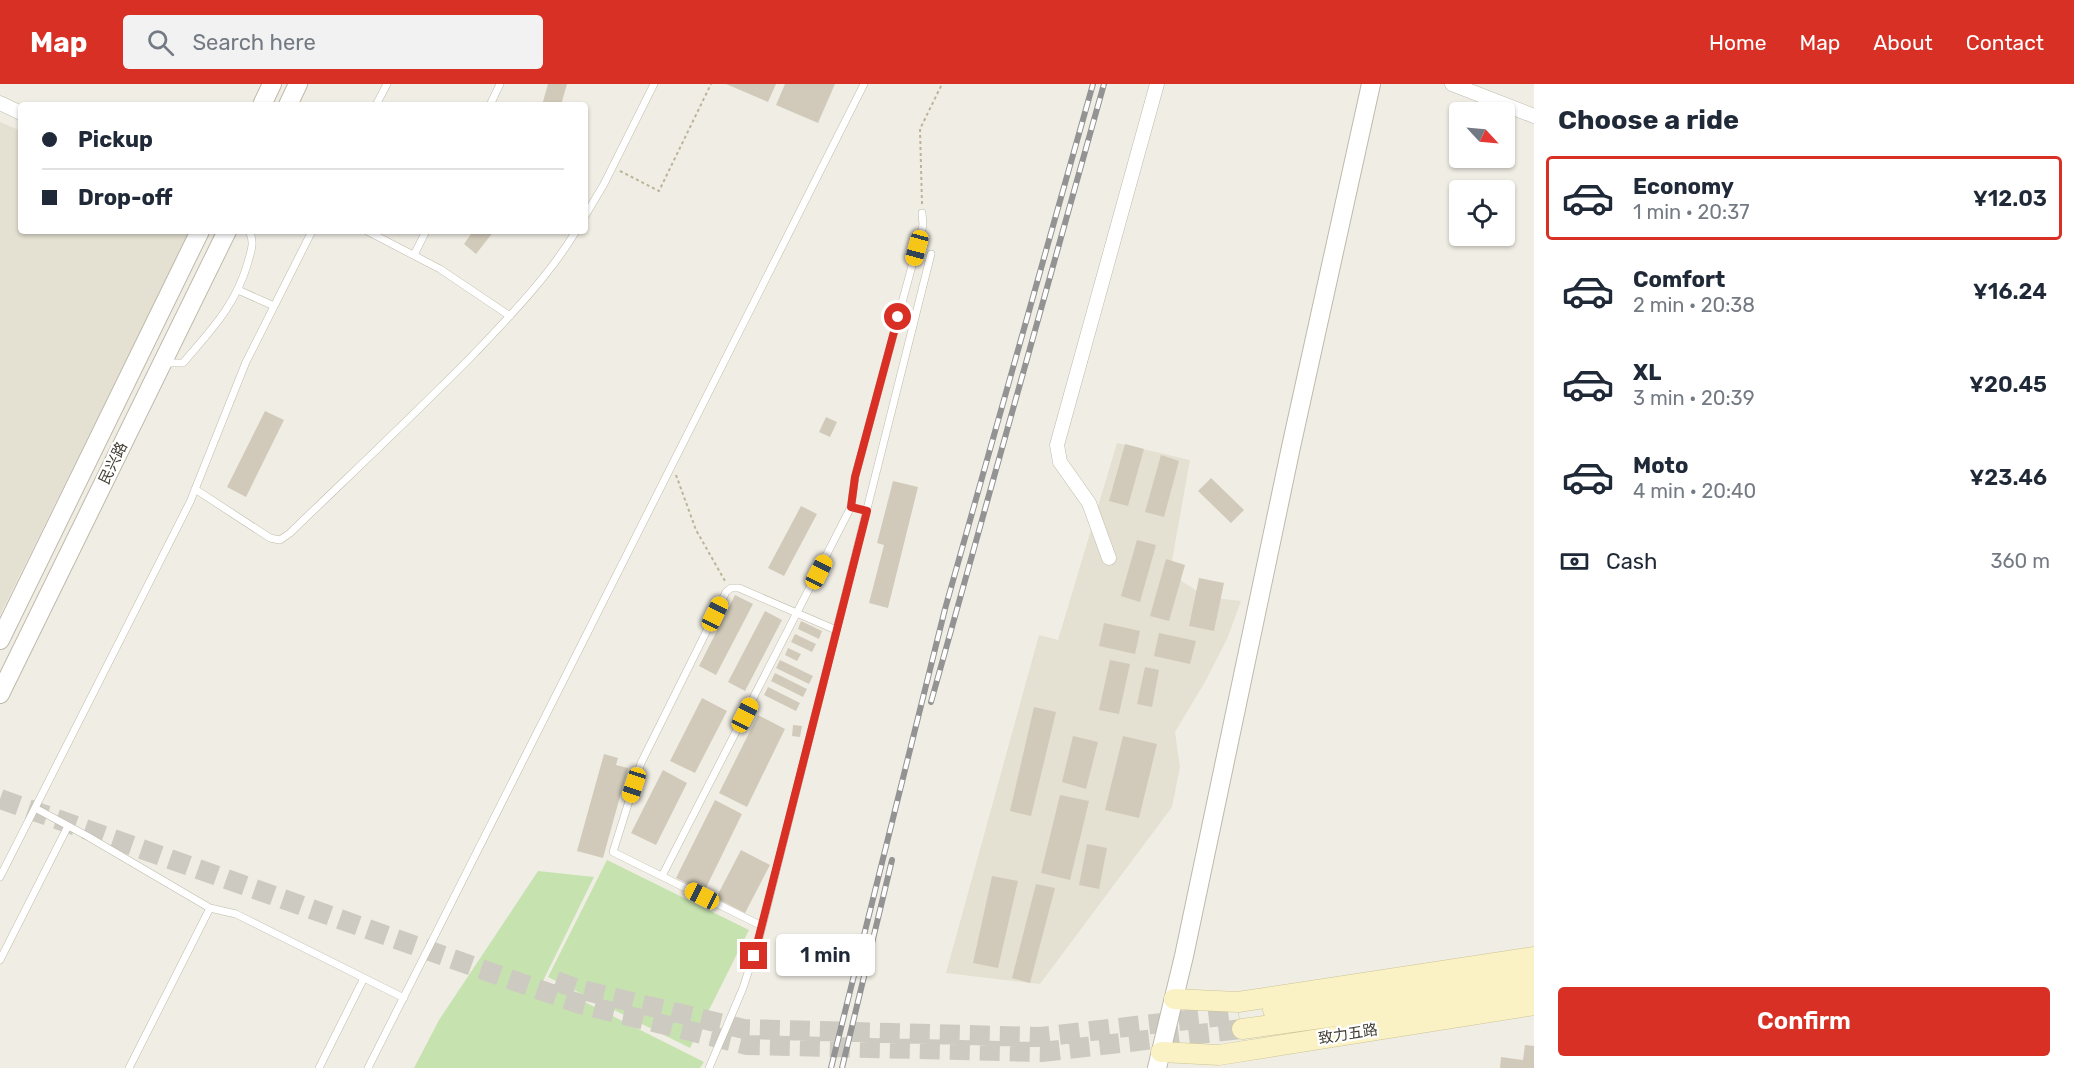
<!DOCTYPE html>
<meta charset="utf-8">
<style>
:root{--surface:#fff;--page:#f2f2f3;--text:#1f2937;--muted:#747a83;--line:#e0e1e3;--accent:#d93025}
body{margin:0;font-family:Rubik,"Noto Sans SC",sans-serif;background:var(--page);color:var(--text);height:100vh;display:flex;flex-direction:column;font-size:22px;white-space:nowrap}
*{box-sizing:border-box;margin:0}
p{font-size:20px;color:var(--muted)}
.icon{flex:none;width:33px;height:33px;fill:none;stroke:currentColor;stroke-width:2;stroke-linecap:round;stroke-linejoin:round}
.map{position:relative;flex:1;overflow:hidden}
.sheet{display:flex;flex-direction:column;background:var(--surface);width:540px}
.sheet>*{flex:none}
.guide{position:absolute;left:18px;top:18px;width:570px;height:132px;border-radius:6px;box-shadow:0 2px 4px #0004;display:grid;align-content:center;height:132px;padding:0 24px;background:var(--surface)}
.needle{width:39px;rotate:116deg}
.fabs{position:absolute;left:1449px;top:18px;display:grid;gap:12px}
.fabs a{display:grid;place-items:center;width:66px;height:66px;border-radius:6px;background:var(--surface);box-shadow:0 2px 4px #0004;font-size:30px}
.end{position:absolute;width:27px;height:27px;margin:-14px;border:8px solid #d93025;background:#fff;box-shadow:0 0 0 3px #fff}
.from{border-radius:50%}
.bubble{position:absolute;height:42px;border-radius:6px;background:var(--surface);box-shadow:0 2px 4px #0004;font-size:20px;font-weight:600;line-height:42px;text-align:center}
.car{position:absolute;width:18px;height:36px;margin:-18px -9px;border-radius:8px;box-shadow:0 0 4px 2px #0007;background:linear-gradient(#f5c518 24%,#345 0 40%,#f5c518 0 76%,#345 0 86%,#f5c518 0)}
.guide b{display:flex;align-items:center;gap:21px;height:57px;font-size:22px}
.guide b+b{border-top:2px solid var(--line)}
.guide i{width:15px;height:15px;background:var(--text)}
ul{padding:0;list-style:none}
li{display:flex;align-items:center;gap:18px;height:84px;margin:0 12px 9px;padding:0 12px;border:3px solid transparent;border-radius:6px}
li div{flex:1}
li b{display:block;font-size:22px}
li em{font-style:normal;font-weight:600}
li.selected{border-color:var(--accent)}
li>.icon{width:54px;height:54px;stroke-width:1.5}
h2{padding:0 24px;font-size:27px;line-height:72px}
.pay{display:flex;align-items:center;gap:15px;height:66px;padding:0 24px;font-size:22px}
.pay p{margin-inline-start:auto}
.cta{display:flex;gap:12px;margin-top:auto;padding:12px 24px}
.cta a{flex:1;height:69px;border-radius:6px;background:var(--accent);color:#fff;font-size:24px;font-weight:600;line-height:69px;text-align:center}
header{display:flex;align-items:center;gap:36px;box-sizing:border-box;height:84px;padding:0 30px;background:var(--accent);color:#fff}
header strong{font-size:28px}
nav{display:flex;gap:33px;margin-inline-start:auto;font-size:21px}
.search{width:420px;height:54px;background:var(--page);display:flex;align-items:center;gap:15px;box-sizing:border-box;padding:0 21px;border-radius:6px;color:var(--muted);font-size:22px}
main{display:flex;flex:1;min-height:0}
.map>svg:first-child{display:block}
</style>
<header>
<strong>Map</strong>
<div class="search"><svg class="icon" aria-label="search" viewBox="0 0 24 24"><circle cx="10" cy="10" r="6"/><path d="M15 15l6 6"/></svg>Search here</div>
<nav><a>Home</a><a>Map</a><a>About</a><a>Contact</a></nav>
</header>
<main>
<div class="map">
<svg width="1534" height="984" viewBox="0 0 1534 984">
<rect width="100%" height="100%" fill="#f0eee4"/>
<!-- residential -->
<path fill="#e4e0d2" d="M0,38L21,47V147H190L0,531Z
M1117,359L1190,376L1171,482L1180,496L1206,513L1241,517L1227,555L1205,598L1175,648L1180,683L1172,723L1040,900L946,889L1039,551L1058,556Z"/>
<!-- green -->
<path fill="#c6e2af" d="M607,776L749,846L690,964L548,893Z
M538,787L594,793L543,897L704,978L700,984H414L439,936Z"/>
<!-- building -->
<path fill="#d1caba" d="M548,0H567L561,21H542Z
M726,0H776L768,18Z
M785,0H835L818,39L776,21Z
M473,147H494L476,170L464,160Z
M265,327L284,336L246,413L227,403Z
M826,333L837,338L830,353L819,348Z
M1125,360L1144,365L1128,422L1109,417Z
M1161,371L1179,377L1164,433L1145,428Z
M1211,394L1244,426L1231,439L1198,407Z
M893,397L918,403L888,524L869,519L884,461L877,459Z
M801,422L817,430L784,492L768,484Z
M1137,456L1156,461L1140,518L1121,512Z
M1166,475L1185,481L1169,537L1150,532Z
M1199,494L1224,499L1214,547L1189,542Z
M735,511L753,520L716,591L699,582Z
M765,527L782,536L745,607L728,598Z
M801,537L822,547L819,555L798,545Z
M1104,539L1140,547L1135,570L1099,562Z
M1159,549L1196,557L1190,580L1154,572Z
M795,550L816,560L812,568L791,558Z
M788,564L801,570L797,577L785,571Z
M780,576L813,592L809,600L776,584Z
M1110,576L1130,580L1119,630L1099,626Z
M1145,583L1159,586L1152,623L1137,620Z
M775,589L807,605L803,613L771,597Z
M768,603L800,619L796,627L764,611Z
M702,614L727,627L695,689L670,677Z
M1034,623L1056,628L1031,732L1010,727Z
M758,631L785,645L747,723L719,709Z
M793,641L802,642L800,653L792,652Z
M1073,652L1098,658L1086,705L1062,698Z
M1123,652L1157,660L1139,734L1105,726Z
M604,670L618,674L616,681L628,684L603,774L577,767Z
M663,686L687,699L656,761L631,749Z
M1060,711L1089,717L1070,796L1041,789Z
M715,716L742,730L704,808L676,794Z
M1087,760L1107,764L1099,805L1079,801Z
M741,766L770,781L745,829L716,814Z
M992,792L1018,797L998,884L973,879Z
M1036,800L1055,804L1030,899L1012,894Z
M1525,961L1534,962V984H1500L1501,973L1523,976Z"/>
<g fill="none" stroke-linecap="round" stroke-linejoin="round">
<!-- secondary-tunnel -->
<path stroke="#cdcbc1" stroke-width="20" stroke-dasharray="20 10" stroke-linecap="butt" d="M0,715L580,920L747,961L1042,968L1242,945
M556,897L578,905L744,945L1040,953L1239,930"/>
<defs>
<path id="service" d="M376,21L387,0
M490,21L500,0
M585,132L604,100L654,0
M367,147L440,185L510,232
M414,171L426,147
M238,206L274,222
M165,279H183C211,246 236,221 248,178C251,167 255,158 249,147
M195,405L270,454L280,456L290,449C351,390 414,331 474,270C510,232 549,192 576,147
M35,724L87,752L203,820L210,824L236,830L404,914
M662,792L851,423L855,393L923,141L922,129
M0,793L190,418L246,278L312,147
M762,842L613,768L641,679L726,508L731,504H739L836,546
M0,876L68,742
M129,984L210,824
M319,984L364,894
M368,984L864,0
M709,984L743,904L759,855L931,170"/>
<path id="minor" d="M1452,0L1534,32
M0,19L21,29
M1109,474L1089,419L1060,378L1057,361L1157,0"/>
<path id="tertiary" d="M262,21L272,0
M288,21L298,0
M0,556L200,147
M0,610L227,147
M1157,984L1184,872L1291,363L1371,0"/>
<path id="secondary" d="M1174,915L1238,918L1534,873
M1273,926L1435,906L1534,887
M1242,945L1534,905
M1161,968L1219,971L1534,921"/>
</defs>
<!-- service casing -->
<use href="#service" stroke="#beb9aa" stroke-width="8"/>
<!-- minor casing -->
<use href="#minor" stroke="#beb9aa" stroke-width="15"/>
<!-- tertiary casing -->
<use href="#tertiary" stroke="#beb9aa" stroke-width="20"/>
<!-- secondary casing -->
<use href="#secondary" stroke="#cdc496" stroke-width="21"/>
<!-- path -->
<path stroke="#bcb39a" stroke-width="2" stroke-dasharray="3 3" stroke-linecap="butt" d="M620,87L659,107L711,0
M922,120L920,45L942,0
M676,391L696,446L725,497"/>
<!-- service -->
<use href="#service" stroke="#fff" stroke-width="7"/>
<!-- minor -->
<use href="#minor" stroke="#fff" stroke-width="14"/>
<!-- tertiary -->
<use href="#tertiary" stroke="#fff" stroke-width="18"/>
<!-- secondary -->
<use href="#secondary" stroke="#faf2c4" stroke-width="20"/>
<defs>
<path id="rail" d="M931,618L1104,0
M831,984L945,525L1093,0
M842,984L892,776"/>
</defs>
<!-- rail casing -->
<use href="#rail" stroke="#939393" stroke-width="6"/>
<!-- rail -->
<use href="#rail" stroke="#fff" stroke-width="4" stroke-dasharray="11" stroke-linecap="butt"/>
</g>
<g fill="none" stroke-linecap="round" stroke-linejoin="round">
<!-- route -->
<path stroke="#d93025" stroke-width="8" d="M754,872L867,427L851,423L855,393L898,233"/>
</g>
<g text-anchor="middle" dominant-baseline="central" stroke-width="4.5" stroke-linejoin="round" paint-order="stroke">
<!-- street labels -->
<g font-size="15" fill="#423e34" stroke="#fff">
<text transform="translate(113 379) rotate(-64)">民兴路</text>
<text transform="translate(1348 950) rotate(-9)">致力五路</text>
</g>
</g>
</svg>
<div class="fabs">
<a><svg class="needle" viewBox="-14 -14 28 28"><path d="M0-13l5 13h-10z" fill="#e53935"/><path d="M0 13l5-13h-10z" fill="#747a83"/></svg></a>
<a><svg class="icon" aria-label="locate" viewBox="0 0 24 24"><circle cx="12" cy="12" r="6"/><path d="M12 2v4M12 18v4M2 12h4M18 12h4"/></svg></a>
</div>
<i class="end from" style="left:898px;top:233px"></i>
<i class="end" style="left:754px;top:872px"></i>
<div class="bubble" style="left:776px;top:850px;width:99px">1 min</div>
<i class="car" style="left:917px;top:164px;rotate:195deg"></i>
<i class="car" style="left:819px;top:488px;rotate:27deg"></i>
<i class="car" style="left:715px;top:530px;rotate:26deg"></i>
<i class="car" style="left:745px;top:631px;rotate:27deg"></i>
<i class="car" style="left:634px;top:701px;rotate:198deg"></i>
<i class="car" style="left:702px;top:812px;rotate:297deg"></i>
<div class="guide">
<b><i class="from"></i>Pickup</b>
<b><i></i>Drop-off</b>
</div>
</div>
<section class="sheet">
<h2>Choose a ride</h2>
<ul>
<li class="selected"><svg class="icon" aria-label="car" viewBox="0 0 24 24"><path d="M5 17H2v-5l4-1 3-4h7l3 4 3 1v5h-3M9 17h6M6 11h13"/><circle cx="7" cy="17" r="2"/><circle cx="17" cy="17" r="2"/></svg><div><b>Economy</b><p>1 min · 20:37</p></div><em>¥12.03</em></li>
<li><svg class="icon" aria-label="car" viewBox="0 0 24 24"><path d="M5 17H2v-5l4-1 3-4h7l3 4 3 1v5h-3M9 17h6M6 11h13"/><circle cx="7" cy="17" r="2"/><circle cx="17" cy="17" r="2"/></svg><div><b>Comfort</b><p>2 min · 20:38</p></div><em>¥16.24</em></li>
<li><svg class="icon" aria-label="car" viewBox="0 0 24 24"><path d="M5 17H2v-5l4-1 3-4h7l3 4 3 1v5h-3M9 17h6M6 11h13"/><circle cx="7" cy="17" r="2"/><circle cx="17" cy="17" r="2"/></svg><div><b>XL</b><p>3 min · 20:39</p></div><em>¥20.45</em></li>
<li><svg class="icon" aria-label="car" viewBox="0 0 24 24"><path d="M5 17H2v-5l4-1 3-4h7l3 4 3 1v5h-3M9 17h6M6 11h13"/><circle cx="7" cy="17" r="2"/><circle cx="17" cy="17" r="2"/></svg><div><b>Moto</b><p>4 min · 20:40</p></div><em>¥23.46</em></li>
</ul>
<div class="pay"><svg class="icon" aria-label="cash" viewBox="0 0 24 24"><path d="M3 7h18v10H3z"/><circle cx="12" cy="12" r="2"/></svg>Cash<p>360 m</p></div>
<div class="cta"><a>Confirm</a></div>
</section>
</main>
